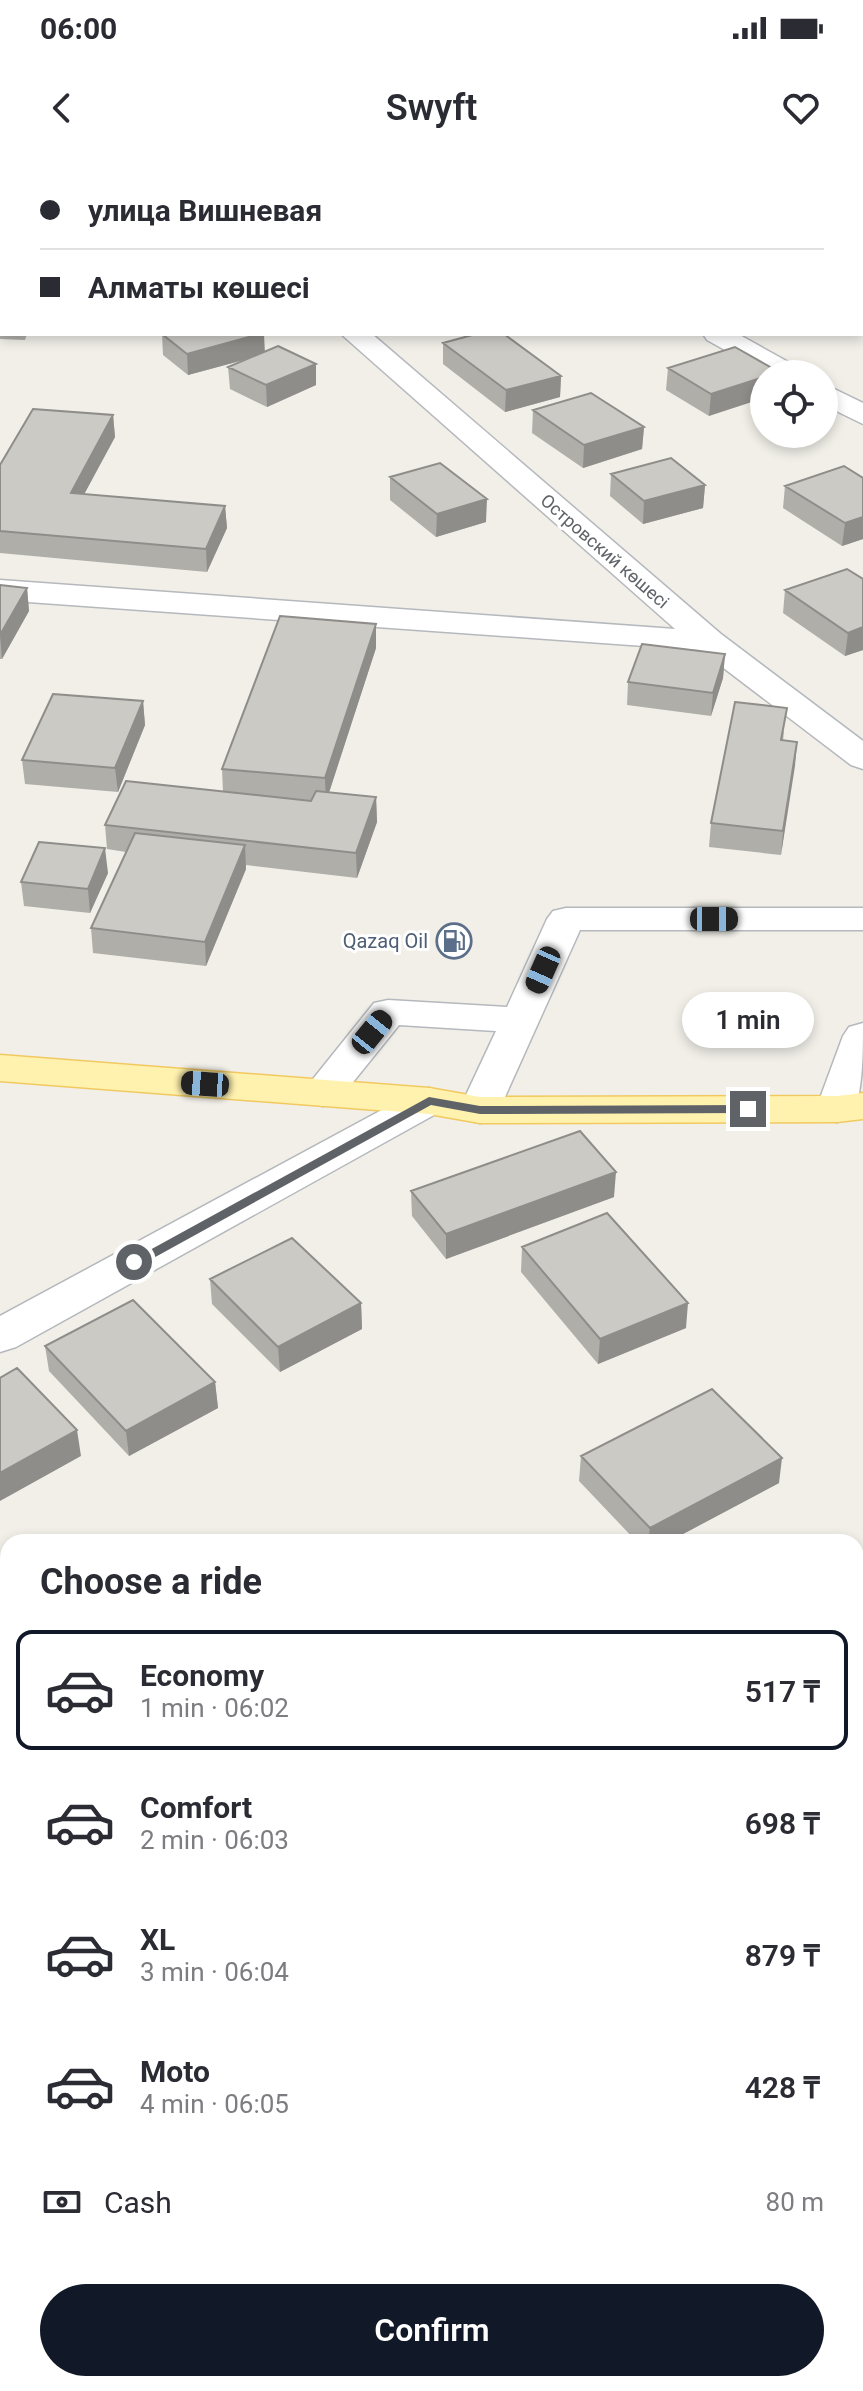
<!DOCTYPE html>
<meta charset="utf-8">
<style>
:root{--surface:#fff;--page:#f2f2f3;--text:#2b2b33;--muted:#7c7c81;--line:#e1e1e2;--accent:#111827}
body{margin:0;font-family:Roboto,sans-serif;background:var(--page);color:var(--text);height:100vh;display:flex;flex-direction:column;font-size:30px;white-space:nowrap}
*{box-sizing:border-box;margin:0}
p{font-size:26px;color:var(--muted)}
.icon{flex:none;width:44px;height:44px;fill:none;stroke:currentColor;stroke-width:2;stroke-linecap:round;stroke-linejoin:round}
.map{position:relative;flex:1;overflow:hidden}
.side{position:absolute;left:0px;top:1374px;width:864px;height:858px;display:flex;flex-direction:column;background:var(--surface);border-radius:24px 24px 0 0;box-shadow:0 4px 12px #0003}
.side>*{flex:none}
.guide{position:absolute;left:0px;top:0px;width:864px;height:176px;box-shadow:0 4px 12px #0003;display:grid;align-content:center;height:176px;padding:0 40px;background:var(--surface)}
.tools{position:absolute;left:750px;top:200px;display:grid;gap:16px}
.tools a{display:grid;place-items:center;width:88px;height:88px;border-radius:50%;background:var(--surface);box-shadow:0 4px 12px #0003;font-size:40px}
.end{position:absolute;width:36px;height:36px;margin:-18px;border:10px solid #5f6368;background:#fff;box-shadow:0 0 0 4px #fff}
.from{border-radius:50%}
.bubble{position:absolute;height:56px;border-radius:28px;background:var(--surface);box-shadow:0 4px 12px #0003;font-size:26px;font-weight:600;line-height:56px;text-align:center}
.car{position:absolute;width:24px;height:48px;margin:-24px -12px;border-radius:10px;box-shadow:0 0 6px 2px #0007;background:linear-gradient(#222 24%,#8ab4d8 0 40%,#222 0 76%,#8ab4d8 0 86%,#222 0)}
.guide b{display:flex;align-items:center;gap:28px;height:76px;font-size:30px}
.guide b+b{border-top:2px solid var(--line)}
.guide i{width:20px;height:20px;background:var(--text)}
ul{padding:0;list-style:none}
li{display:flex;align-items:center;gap:24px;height:120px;margin:0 16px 12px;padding:0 24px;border:4px solid transparent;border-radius:16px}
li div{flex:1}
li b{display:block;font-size:30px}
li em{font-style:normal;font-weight:600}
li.current{border-color:var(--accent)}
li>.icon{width:72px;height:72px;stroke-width:1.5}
h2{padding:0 40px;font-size:36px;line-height:96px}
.pay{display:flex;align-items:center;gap:20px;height:88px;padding:0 40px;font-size:30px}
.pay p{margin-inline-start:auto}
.primary-button{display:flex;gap:16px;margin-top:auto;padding:16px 40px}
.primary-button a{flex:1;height:92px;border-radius:48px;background:var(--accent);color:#fff;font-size:32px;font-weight:600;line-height:92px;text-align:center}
.status{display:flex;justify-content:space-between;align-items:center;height:56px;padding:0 40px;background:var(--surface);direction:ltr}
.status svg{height:22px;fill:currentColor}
header{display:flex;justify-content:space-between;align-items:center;height:104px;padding:0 40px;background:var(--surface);font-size:36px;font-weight:600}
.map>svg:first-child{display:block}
</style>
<div class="status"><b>06:00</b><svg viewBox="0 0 49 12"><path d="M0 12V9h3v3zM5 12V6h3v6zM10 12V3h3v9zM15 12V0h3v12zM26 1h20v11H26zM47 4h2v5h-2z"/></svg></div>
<header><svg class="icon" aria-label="back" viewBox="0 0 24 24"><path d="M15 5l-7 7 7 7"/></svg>Swyft<svg class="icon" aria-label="heart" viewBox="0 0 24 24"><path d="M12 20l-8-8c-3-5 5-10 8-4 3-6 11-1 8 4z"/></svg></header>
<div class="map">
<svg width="863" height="2231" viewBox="0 0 863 2231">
<rect width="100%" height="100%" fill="#f1efe8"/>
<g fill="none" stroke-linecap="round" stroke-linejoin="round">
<defs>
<path id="minor" d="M141,0H167L168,2H142Z
M403,0H429L430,2H404Z
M341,174H372L721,474L863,581V609L851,605L700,490L0,440V420L675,469Z
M703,174H738L799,208L803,214H768L707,180Z
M824,224L863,243V264L824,245Z
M566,748H863V770H580L495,959L480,963L465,959L459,950L496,871L399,865L337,942L323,946L309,942L303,933L309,924L374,843L388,840L507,847L547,759L553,751Z
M863,863C863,895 863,931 852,958L837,962L822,958L816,949L843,876L849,867Z
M429,928L443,932L449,941L443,950L16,1187L0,1192V1156L415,932Z"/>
<path id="major" d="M0,895L429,928L480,937L837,936L863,933V959L837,962L480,963L429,954L0,921Z"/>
</defs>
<!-- minor casing -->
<use href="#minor" stroke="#b5b8bc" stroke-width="3"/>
<!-- major casing -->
<use href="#major" stroke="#f2c960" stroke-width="3"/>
<!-- minor -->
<use href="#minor" fill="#fff" fill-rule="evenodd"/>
<!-- major -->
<use href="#major" fill="#fff2af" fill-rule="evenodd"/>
</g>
<!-- wall -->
<path fill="#afaea9" d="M195,0H320V2H198Z
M0,128H2V174H27L25,180L0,179Z
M162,174L265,192L316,225L267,247L230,229L228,207L248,199L188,215L163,195Z
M443,183L561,216L560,237L505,252L443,204Z
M668,208L779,212V214H764L709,256L666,230Z
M533,250L644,267L642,289L583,308L532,273Z
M113,255L115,277L84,334L225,346L227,368L207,412L0,393V305Z
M611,314L705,325L703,348L643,364L610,336Z
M390,317L486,362L436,377L390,340Z
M863,318V379L842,386L783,348L785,326Z
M863,419V490L845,496L783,453L785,430Z
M0,425L27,428L29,451L2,499H0Z
M376,488L329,632L376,637L377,662L357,718L246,705V709L206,806L93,793L91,768L126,692L107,689L105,665L223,632L222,609Z
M725,494L723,518L711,556L627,545L628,522Z
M143,541L145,565L118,632L25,624L22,600Z
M784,571L783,581L797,582L781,695L709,687L711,663Z
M108,713L90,753L24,746L21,722Z
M411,1031L614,1037L446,1099L412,1056Z
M522,1087L686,1168L598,1204L521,1112Z
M210,1119L361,1143L362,1169L280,1212L212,1144Z
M45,1186L215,1222L218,1248L129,1296L49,1211Z
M581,1296L779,1323L668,1382H637L579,1321Z"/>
<!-- shaded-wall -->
<path fill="#8f8d8a" d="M0,0H31L25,2H2V9L1,10Z
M218,0H259V2H218Z
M293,0H320V2H285Z
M260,174H264L265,194L188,215L187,194Z
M316,204V225L267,247L266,225Z
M561,216L560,237L505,252L506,230Z
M764,217V238L709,256L711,234Z
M113,255L115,277L73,355L71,333Z
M644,267L642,289L583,308L584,285Z
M705,325L703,348L643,364L644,341Z
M487,339L486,362L436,377L437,354Z
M225,346L227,368L207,412L206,389Z
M863,357V379L842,386L845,363Z
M27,428L29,451L2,499L0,475Z
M376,464V488L326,642L325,618Z
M863,467V490L845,496L848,473Z
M725,494L723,518L711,556L713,533Z
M143,541L145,565L118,632L115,608Z
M797,582L795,606L781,695L783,671Z
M376,637L377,662L357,718L356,693Z
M245,685L246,709L206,806L205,782Z
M105,688L108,713L90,753L88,729Z
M616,1012L614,1037L446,1099V1074Z
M361,1143L362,1169L280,1212L278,1187Z
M688,1143L686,1168L598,1204L600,1179Z
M215,1222L218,1248L129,1296L126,1271Z
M77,1270L81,1296L0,1341V1313Z
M782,1298L779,1323L668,1382H648L650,1368Z"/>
<!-- building -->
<path fill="#cccac5" stroke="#8f8d8a" stroke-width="2" d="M34,0H80L75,2H24Z
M0,128H2V158H0Z
M162,174H260L187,194Z
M476,174H504L561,216L506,230L443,183Z
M278,186L316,204L266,225L228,207Z
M735,187L779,212L774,214H764V217L711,234L668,208Z
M591,233L644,267L584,285L533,250Z
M33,249L113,255L71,333L225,346L206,389L0,371V305Z
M671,298L705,325L644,341L611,314Z
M440,303L487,339L437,354L390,317Z
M844,306L863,318V357L845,363L785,326Z
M847,409L863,419V467L848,473L785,430Z
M0,425L27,428L0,475Z
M280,456L376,464L325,618L222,609Z
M642,484L725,494L713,533L628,522Z
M53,534L143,541L115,608L22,600Z
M735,542L787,548L781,580L797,582L783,671L711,663Z
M126,621L311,641L316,631L376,637L356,693L105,665Z
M135,673L245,685L205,782L91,768Z
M39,682L105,688L88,729L21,722Z
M580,971L616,1012L446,1074L411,1031Z
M607,1053L688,1143L600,1179L522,1087Z
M292,1078L361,1143L278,1187L210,1119Z
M133,1140L215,1222L126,1271L45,1186Z
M17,1208L77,1270L0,1313V1218Z
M712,1229L782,1298L650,1368L581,1296Z"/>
<!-- route -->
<path fill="#5f6368" d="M429,937L480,946L748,945L754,949L748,953L480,954L431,945L139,1106L134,1107L128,1102Z"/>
<!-- icons -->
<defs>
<symbol id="fuel-ring" viewBox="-11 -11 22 22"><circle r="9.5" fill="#fff" stroke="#5c6f8a" stroke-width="1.5"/><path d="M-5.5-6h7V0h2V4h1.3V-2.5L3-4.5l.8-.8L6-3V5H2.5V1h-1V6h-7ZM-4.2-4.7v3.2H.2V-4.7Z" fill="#5c6f8a"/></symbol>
</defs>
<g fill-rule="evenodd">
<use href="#fuel-ring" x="434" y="761" width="40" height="40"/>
</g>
<g text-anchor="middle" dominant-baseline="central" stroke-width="6" stroke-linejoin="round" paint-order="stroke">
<!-- far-street labels -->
<g font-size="18" fill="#5f6368" stroke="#fff">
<text transform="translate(605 391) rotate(41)">Островский көшесі</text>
</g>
<!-- service labels -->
<g font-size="20" fill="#4e5e75" stroke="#fff" text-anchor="end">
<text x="428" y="781">Qazaq Oil</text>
</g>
</g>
</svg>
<div class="tools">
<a><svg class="icon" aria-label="locate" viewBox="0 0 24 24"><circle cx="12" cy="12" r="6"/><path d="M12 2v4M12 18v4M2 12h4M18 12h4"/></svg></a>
</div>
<i class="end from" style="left:134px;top:1102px"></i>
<i class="end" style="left:748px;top:949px"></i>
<div class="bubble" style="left:682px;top:832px;width:132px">1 min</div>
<i class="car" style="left:714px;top:759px;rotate:90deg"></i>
<i class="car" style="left:543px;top:810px;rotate:204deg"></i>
<i class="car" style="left:372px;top:872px;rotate:39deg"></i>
<i class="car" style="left:205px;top:924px;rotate:274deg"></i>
<div class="guide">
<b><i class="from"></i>улица Вишневая</b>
<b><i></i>Алматы көшесі</b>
</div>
<section class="side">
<h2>Choose a ride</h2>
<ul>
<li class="current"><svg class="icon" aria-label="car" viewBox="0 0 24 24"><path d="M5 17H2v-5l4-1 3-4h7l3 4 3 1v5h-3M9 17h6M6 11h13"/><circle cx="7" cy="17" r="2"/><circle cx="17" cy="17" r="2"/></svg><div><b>Economy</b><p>1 min · 06:02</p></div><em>517 ₸</em></li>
<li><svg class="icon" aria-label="car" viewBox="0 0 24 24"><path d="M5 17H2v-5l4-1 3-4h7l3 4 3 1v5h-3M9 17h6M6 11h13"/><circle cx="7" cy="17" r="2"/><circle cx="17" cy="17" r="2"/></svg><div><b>Comfort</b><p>2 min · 06:03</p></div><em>698 ₸</em></li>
<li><svg class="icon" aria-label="car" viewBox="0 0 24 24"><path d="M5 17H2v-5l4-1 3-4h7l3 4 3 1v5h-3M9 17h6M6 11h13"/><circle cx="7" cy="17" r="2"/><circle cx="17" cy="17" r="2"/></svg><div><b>XL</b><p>3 min · 06:04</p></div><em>879 ₸</em></li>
<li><svg class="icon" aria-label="car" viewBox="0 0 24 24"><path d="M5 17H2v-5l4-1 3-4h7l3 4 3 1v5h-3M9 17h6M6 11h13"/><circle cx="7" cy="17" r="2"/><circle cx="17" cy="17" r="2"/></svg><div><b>Moto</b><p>4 min · 06:05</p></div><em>428 ₸</em></li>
</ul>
<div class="pay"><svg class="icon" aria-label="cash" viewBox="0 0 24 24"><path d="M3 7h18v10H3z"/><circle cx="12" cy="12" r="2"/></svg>Cash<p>80 m</p></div>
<div class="primary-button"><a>Confirm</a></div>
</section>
</div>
